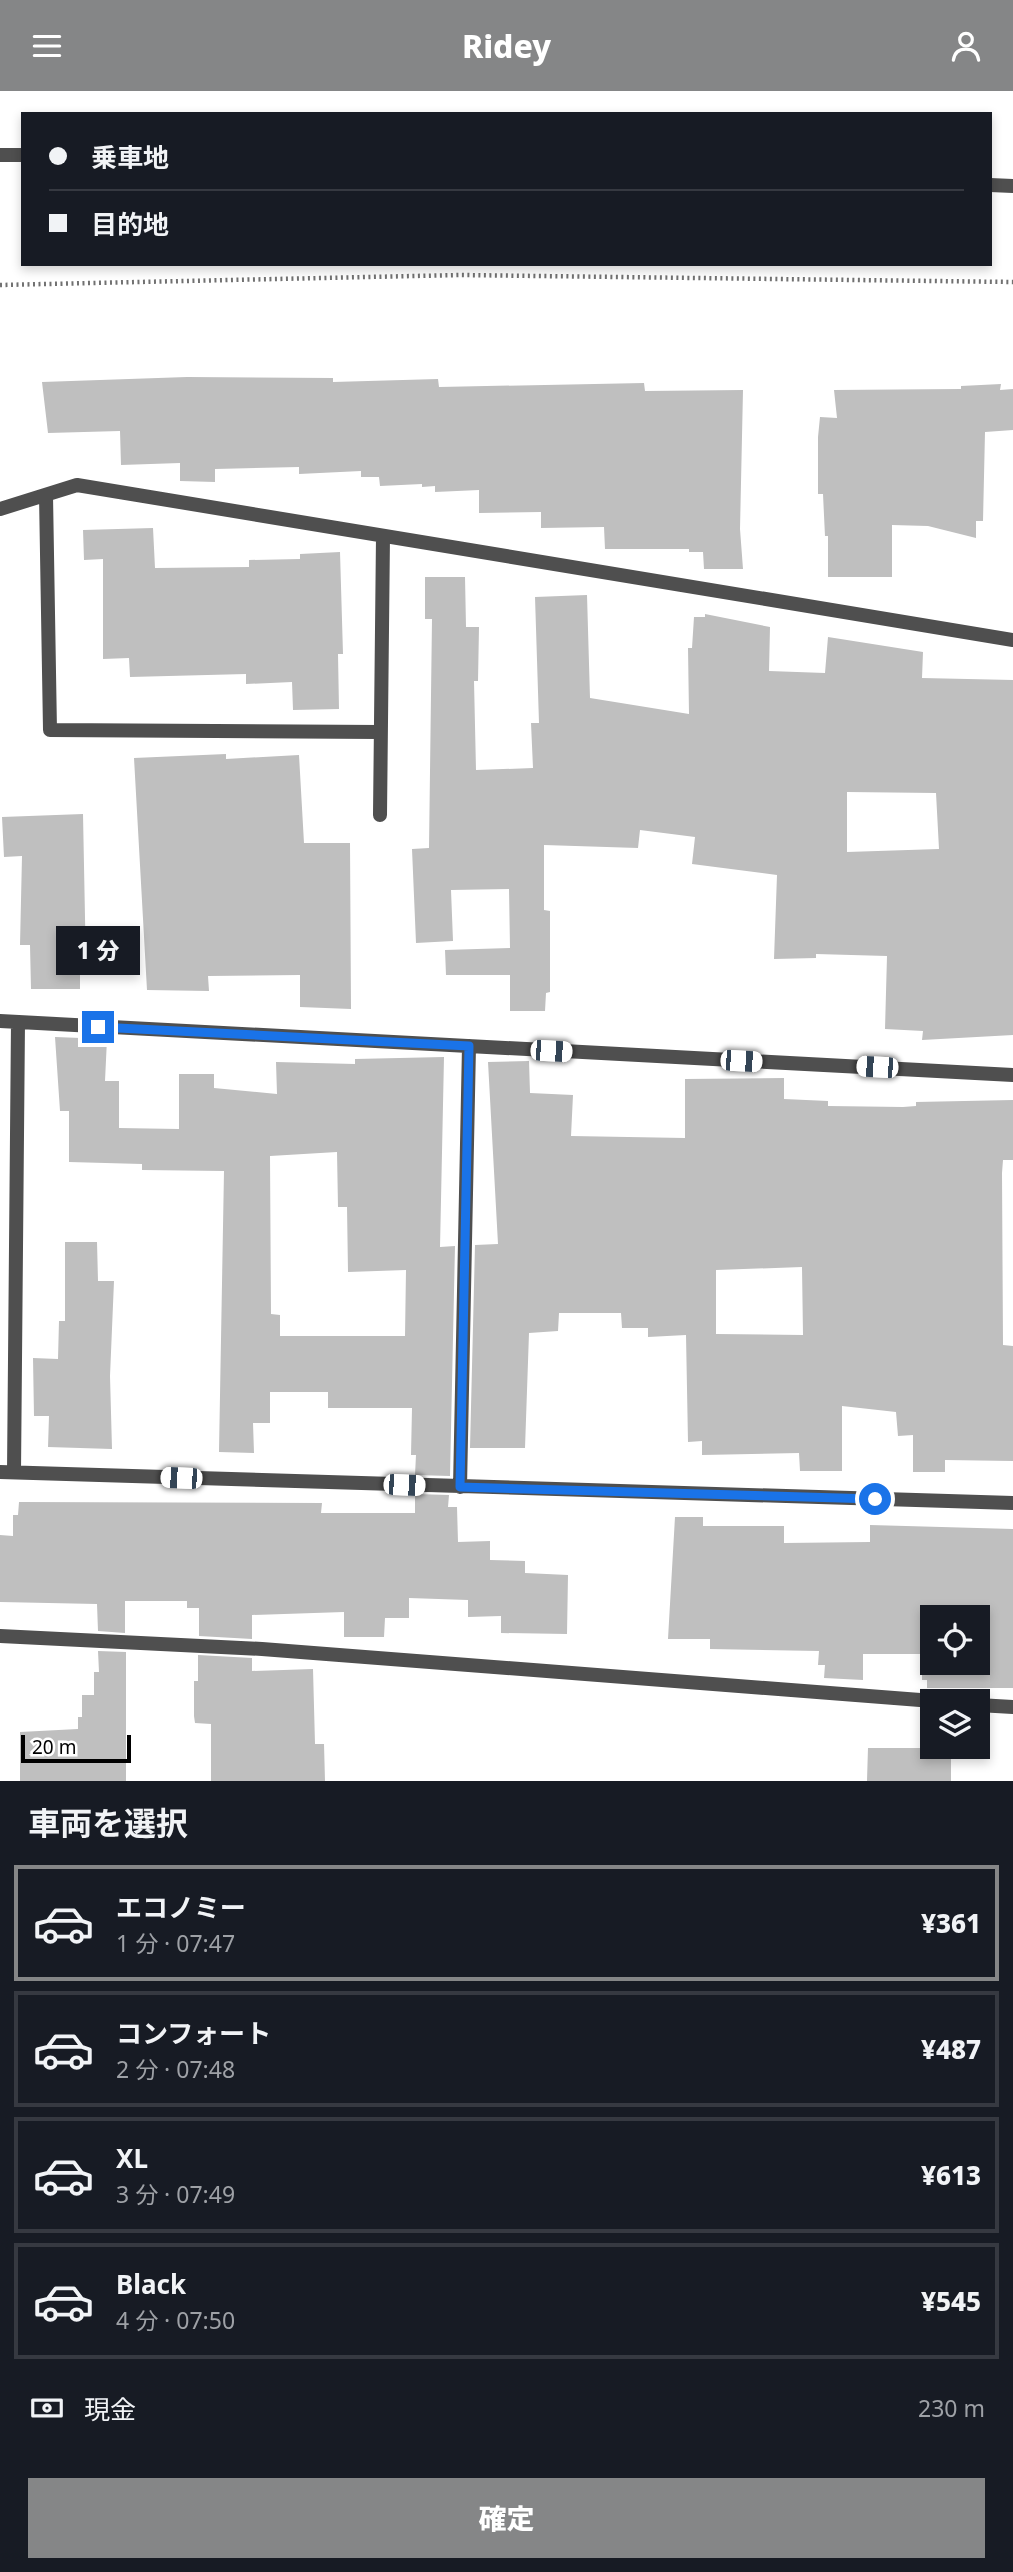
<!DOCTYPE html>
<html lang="ja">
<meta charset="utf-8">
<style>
:root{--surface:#171b24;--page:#20242c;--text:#f1f3f6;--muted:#9ea1a6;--line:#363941;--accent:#858687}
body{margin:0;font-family:"Noto Sans","Noto Sans JP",sans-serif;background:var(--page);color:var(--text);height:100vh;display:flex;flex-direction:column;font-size:26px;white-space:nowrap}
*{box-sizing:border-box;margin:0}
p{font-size:23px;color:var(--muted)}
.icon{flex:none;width:38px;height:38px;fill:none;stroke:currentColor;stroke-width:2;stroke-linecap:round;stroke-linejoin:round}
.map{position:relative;height:1690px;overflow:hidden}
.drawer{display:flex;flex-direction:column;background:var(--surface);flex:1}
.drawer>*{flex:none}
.banner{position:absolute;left:21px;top:21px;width:971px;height:154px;border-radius:0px;box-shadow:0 4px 10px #0003;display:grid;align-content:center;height:154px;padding:0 28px;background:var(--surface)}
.fabs{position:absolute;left:920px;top:1514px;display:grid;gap:14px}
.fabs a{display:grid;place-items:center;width:70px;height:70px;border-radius:0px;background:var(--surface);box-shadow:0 4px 10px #0003;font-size:35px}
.scale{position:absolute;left:21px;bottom:18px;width:110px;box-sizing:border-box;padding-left:7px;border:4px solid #000;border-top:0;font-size:19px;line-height:24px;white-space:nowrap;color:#000;-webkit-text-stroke:5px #fff;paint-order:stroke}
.end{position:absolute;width:32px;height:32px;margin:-16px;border:9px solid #1a73e8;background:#fff;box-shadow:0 0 0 4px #fff}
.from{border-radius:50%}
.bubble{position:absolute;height:49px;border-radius:0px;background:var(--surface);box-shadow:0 4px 10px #0003;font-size:23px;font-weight:800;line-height:49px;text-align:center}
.car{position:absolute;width:21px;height:42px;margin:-21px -10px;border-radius:9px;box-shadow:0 0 5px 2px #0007;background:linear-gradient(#fff 24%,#345 0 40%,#fff 0 76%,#345 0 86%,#fff 0)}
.banner b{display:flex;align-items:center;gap:24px;height:66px;font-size:26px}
.banner b+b{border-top:2px solid var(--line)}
.banner i{width:18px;height:18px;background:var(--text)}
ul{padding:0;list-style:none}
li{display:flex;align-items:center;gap:21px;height:116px;margin:0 14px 10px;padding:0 14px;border:4px solid var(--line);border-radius:0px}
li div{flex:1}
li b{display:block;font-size:26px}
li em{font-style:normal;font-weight:800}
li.selected{border-color:var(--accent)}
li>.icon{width:63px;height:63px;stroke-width:1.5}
h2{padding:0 28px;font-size:32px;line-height:84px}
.pay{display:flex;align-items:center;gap:18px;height:77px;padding:0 28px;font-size:26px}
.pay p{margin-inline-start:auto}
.action{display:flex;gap:14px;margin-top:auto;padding:14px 28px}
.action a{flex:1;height:80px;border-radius:0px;background:var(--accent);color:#fff;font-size:28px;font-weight:800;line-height:80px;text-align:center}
header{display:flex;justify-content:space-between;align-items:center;height:91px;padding:0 28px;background:var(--accent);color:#fff;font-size:32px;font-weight:800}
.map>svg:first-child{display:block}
</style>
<header><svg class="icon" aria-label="menu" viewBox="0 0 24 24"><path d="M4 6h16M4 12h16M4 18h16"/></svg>Ridey<svg class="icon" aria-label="person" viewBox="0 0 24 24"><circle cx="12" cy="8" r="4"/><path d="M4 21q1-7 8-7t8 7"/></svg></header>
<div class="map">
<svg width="1013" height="1690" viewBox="0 0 1013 1690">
<rect width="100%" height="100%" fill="#fff"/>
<!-- building -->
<path fill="#bfbfbf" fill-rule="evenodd" d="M187,286L333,287V291L438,288L439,296L644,292L645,300L743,299L740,438L743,478H704L703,461H689V458H605L604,436L541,437V421L479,422V399L435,401V395L422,396V393L380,395L379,386H361V380L299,383V376L215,378V391L180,390V372L121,374L120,340L48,342L42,291Z
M1001,293L1000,299L1013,298V339L985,341L983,430H976V447L928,435L892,434V486H828V445H825L823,403H818V346L820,326L837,327L834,299L961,298V295Z
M153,437L155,477L249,476V469L300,468V463L340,461L343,563H338L339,618L293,619L292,591L246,593V583L130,586L129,567L103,568V468L84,469L83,439Z
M425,486H465L466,536H479L478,590H474L476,679L533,677L531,632H539L535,506L587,504L590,607L689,623L688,557H692L694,526H705V523L770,536L769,580L825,582L828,546L923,561L922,587L1013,589V944L922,949L923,940L885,938L887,865L816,863V867L774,868L777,784L692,773L695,746L640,739L638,757L544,754V819L550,820V901L546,902L545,920H510V884H446L445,859L510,857L509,798L451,799L453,850L416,852L412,758L429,757L432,528H425ZM847,701L936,702L939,758L847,761Z
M226,663V668L299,664L304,752H350L351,918L300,916V884L208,885L209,900L147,899L134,667Z
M83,723L86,878L80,877V898H31L30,854H20L22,765L4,766L2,726Z
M55,946L107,948L105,990H119V1037L179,1038V983H214V997L277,1003L276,971L355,973V968L444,966L440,1156L455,1155L450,1385L415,1384L416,1364H411L412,1317H328V1301H270V1332H253L254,1362L219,1361L224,1080L142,1079V1073L69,1071V1020H60ZM337,1061L338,1116H347L348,1181L406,1179L405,1245H280V1224L271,1223L270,1065Z
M529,970L530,1002L573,1004L571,1045L685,1047V988L784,987V1008L828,1010V1015L903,1016L916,1015V1011L1013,1009V1069H1003L1002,1082L1003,1254L1013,1255V1370L945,1369V1381H913V1344L898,1345L896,1321L842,1315V1380H800L799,1362L702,1364V1350L688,1351L686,1244L648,1246V1237H622L621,1222H559L558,1240L529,1242L525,1357H470L475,1154L498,1153L488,971ZM802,1176L803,1244L716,1243V1179Z
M65,1151H97L98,1190H114L110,1285L112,1358L48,1356L49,1325H34L33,1267L58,1268L59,1230H65Z
M415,1403L449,1404L448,1416H457L458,1451L490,1450V1469L525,1470V1482L568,1484L567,1543L501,1542V1525L468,1526V1509L409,1507V1527H385L384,1546H344V1521L252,1524V1548L199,1545V1517H187V1510H125V1542L98,1540L97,1513L0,1511V1444L13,1445V1424H18L19,1411L322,1412L321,1422H415Z
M675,1426H703V1435H784V1452L870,1451V1434L1013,1438V1597H927V1589H922V1563H863V1589L824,1587L825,1574H818L819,1560L710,1558V1548H668ZM933,1526H978V1572H933Z
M98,1560L126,1561V1690H20V1641L78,1638V1626H82V1604H94V1581H99Z
M198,1564L252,1567V1580L313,1578L315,1653H324L325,1690H211V1633L195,1632L194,1625V1590H198Z
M868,1657H951V1690H867Z"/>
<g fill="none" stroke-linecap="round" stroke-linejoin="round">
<!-- path -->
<path stroke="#717171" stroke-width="4.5" stroke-dasharray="2 3.5" stroke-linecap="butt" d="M0,194L460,184L1013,191"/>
<!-- street -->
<path stroke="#4f4f4f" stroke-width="14" d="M0,64H23
M990,94L1013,95
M46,404L50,639L380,641
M0,418L77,394L1013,549
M380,724L383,445
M0,930L1013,984
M0,1381L1013,1412
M14,1381L18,931
M460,1396L469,955
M0,1545L262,1558L933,1610
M978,1614L1013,1616"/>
</g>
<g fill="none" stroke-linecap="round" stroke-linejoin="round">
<!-- route -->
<path stroke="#1a73e8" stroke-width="9" d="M98,936L469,955L460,1396L875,1408"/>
</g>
</svg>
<div class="fabs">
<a><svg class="icon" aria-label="locate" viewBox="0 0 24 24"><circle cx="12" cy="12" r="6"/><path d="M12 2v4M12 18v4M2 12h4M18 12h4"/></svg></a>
<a><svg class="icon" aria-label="layers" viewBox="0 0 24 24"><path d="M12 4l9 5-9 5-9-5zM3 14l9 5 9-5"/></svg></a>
</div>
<div class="scale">20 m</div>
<i class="end from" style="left:875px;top:1408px"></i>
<i class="end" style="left:98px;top:936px"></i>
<div class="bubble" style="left:56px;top:835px;width:84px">1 分</div>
<i class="car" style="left:551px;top:960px;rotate:93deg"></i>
<i class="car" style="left:741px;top:970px;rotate:93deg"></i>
<i class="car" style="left:877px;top:976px;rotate:273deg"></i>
<i class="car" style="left:181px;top:1387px;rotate:272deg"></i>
<i class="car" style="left:404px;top:1394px;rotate:92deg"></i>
<div class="banner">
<b><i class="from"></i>乗車地</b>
<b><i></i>目的地</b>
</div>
</div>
<section class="drawer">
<h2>車両を選択</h2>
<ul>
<li class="selected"><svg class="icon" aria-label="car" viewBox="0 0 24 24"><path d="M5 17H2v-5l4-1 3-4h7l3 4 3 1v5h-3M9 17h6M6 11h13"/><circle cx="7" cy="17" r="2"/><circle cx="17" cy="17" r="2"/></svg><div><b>エコノミー</b><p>1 分 · 07:47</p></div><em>¥361</em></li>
<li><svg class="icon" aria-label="car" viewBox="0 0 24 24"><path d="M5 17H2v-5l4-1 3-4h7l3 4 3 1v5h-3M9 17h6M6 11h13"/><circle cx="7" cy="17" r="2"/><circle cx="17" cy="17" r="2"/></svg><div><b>コンフォート</b><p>2 分 · 07:48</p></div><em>¥487</em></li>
<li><svg class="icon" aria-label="car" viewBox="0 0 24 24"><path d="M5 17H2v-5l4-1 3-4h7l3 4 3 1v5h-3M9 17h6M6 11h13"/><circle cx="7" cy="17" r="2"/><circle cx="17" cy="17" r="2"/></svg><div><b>XL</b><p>3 分 · 07:49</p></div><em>¥613</em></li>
<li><svg class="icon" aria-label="car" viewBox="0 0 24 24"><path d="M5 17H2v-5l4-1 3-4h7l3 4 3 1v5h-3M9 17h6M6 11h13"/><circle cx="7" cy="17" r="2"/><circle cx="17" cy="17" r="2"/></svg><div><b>Black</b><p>4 分 · 07:50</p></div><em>¥545</em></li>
</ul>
<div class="pay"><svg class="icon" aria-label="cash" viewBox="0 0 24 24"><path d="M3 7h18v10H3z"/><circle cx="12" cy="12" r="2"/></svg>現金<p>230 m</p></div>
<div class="action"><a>確定</a></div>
</section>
